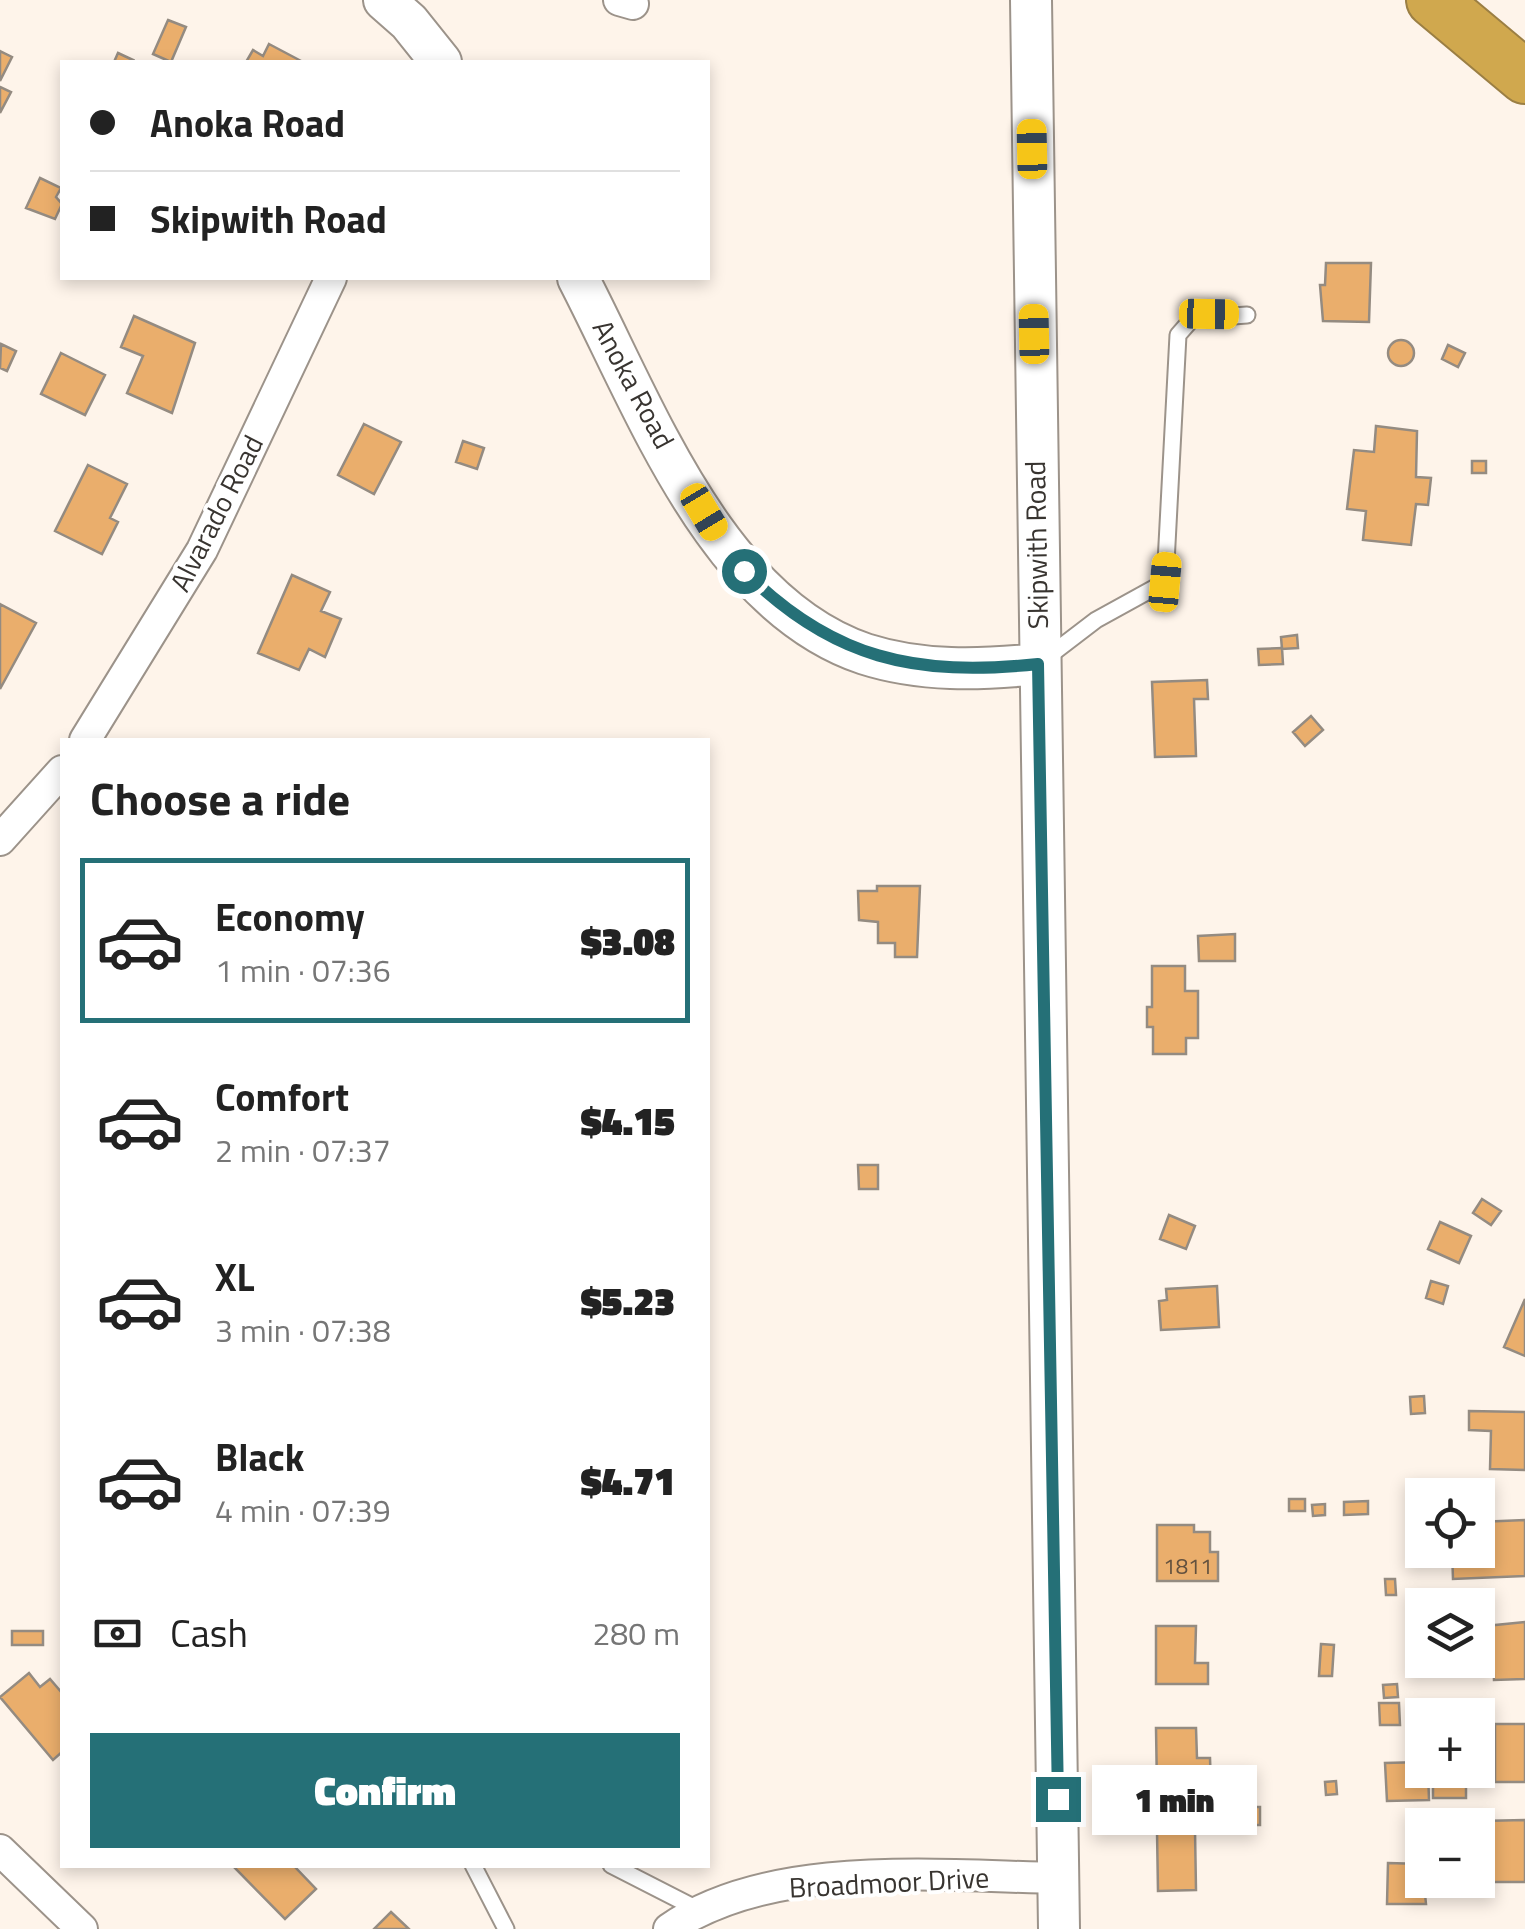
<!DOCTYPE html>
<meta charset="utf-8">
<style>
:root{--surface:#fff;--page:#f2f2f2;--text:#222;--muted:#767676;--line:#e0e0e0;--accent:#257077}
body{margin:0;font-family:"Titillium Web",sans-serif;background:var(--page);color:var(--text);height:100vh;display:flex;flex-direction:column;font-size:38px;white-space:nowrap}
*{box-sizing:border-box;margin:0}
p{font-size:32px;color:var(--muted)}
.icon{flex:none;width:55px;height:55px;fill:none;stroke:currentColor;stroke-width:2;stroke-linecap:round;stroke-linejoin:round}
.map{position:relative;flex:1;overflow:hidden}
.panel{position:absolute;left:60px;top:738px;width:650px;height:1130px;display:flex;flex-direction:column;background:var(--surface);border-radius:0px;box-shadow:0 5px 15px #0003}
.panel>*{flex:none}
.banner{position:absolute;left:60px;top:60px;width:650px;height:220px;border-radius:0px;box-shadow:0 5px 15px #0003;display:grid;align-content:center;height:220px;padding:0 30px;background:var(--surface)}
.controls{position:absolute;left:1405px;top:1478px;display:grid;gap:20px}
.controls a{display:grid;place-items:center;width:90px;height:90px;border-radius:0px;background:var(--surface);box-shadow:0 5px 15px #0003;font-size:50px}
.end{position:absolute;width:45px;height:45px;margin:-22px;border:12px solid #257077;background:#fff;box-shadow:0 0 0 5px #fff}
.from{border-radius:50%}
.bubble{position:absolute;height:70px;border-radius:0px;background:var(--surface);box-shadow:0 5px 15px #0003;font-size:32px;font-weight:800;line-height:70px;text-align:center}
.car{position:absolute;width:30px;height:60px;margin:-30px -15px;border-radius:12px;box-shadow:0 0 8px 2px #0007;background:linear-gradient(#f5c518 24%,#345 0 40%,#f5c518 0 76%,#345 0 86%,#f5c518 0)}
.banner b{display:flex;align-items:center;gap:35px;height:95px;font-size:38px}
.banner b+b{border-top:2px solid var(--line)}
.banner i{width:25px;height:25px;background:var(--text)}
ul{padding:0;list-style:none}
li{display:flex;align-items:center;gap:30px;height:165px;margin:0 20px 15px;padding:0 10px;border:5px solid transparent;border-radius:0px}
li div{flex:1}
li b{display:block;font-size:38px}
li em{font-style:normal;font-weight:800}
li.current{border-color:var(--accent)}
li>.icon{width:90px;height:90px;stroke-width:1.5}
h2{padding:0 30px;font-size:45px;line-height:120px}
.pay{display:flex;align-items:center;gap:25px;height:110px;padding:0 30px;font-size:38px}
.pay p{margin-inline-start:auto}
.button{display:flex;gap:20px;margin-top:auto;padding:20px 30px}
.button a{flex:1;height:115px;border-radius:0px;background:var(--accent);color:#fff;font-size:40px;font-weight:800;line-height:115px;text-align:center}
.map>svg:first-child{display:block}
</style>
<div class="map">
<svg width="1525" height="1929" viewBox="0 0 1525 1929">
<rect width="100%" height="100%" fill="#fef4ea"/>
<!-- building -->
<path fill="#eaae6c" stroke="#948b81" stroke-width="2.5" d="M168,20L186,27L171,62L153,54Z
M269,44L303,62H246L253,50L263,56Z
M0,51L12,57L0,81Z
M118,53L133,60L131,62H114Z
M0,87L11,92L0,113Z
M40,178L61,188L56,197L62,204L55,219L26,208Z
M1326,263H1371L1369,322L1323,321L1320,285H1325Z
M134,316L195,343L172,413L127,393L143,356L121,347Z
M1388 353a13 13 0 1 1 26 0a13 13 0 1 1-26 0Z
M1,344L16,351L7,371L0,368Z
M1448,345L1465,353L1458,367L1442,359Z
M61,353L105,375L85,415L41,394Z
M364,424L401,442L374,494L338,475Z
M1376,426L1417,431L1416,477L1431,478L1428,505L1416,504L1411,545L1363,540L1366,511L1347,509L1354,450L1374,452Z
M463,441L484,448L477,469L456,462Z
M1472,461H1486V473H1472Z
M88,465L127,484L110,518L118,522L102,554L55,531Z
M292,575L330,592L321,611L341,619L325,657L309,649L299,670L258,653Z
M0,604L36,623L0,689Z
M1297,635L1298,648L1282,649L1281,637Z
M1282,648L1283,664L1259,665L1258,649Z
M1207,680L1208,699H1194L1196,756L1155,757L1152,682Z
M1311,716L1323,730L1305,746L1293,732Z
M877,886H920L917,957H895V943H878V922L859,920L858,891H877Z
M1235,934V961H1199L1198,936Z
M1152,966H1185V991H1198V1038H1186V1054H1153V1027H1147V1007H1152Z
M858,1165H878V1189H859Z
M1482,1199L1501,1211L1491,1225L1473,1213Z
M1169,1215L1195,1226L1186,1249L1160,1239Z
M1440,1222L1471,1236L1459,1263L1428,1249Z
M1431,1281L1448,1286L1443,1304L1426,1298Z
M1217,1286L1219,1327L1161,1330L1159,1301L1167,1300L1166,1289Z
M1525,1299V1356L1504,1347Z
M1424,1396L1425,1413L1411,1414L1410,1397Z
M1469,1411L1525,1412V1470L1490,1469L1491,1431L1469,1430Z
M1289,1499H1305V1511H1289Z
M1368,1501V1514L1344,1515V1502Z
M1325,1504V1515L1313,1516L1312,1505Z
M1525,1520V1576L1453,1579L1452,1550H1478V1522Z
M1157,1525H1194V1532H1210V1552H1218V1581H1157Z
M1385,1579H1395L1396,1595H1386Z
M1525,1622V1679L1494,1680L1493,1634H1486V1626Z
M1156,1626H1196L1195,1663H1208V1684H1156Z
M12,1631H43V1645H12Z
M1321,1644L1334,1645L1332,1676H1319Z
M29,1673L40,1687L50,1679L62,1693V1752L53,1760L0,1697Z
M1397,1684L1398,1697L1384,1698L1383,1685Z
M1379,1703H1399L1400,1725H1380Z
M1495,1724H1525V1782H1495Z
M1156,1728H1196L1197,1758H1210L1211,1787L1157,1788Z
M1422,1762V1770H1428L1429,1800L1387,1801L1385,1763Z
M1433,1770H1466V1798H1433Z
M1336,1781L1337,1794L1326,1795L1325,1782Z
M1243,1807H1260V1825H1242Z
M1525,1820V1882H1481L1480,1821Z
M1195,1830L1196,1890L1158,1891L1157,1831Z
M1388,1863L1422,1864L1426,1904H1387Z
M232,1865H293L316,1889L285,1919Z
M391,1912L409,1929H374Z"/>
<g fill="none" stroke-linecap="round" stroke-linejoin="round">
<defs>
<path id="lane" d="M1045,659L1096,620L1165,582L1178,335L1192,319L1247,315
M473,1865L506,1929
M611,1865L701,1911"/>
<path id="street" d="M619,0L633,4
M85,740L202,550L331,278
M0,840L62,771
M0,1850L82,1929
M669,1929C771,1858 940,1876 1059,1878"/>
<path id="secondary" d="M384,0L409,22L441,62
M1031,0L1059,1929
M578,278C645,407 716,604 865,654C921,672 980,670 1038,664"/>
<path id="highway" d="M1433,0L1525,77"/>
</defs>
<!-- lane casing -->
<use href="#lane" stroke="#9c938a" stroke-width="19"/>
<!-- street casing -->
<use href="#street" stroke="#9c938a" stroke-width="34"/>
<!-- secondary casing -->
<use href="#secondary" stroke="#9c938a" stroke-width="44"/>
<!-- highway casing -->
<use href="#highway" stroke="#9b7f44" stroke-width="56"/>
<!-- lane -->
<use href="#lane" stroke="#fff" stroke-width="15"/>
<!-- street -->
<use href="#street" stroke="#fff" stroke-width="30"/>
<!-- secondary -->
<use href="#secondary" stroke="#fff" stroke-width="40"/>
<!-- highway -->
<use href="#highway" stroke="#d0a84e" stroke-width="52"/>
</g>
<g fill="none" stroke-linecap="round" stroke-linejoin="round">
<!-- route -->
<path stroke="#257077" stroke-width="12" d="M744,571C832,659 916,677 1038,664L1058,1799"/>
</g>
<g text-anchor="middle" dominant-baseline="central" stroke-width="8" stroke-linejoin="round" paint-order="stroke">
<!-- number labels -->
<g font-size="22" fill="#64523f">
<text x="1188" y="1566">1811</text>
</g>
<!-- street labels -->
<g font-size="28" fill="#383430" stroke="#fff">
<text transform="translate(634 384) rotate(62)">Anoka Road</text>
<text transform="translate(216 513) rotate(-63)">Alvarado Road</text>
<text transform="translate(1036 545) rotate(-91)">Skipwith Road</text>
<text transform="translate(889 1882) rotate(-3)">Broadmoor Drive</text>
</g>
</g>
</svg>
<div class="controls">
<a><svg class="icon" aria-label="locate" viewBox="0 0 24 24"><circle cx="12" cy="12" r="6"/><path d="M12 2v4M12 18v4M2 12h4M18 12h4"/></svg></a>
<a><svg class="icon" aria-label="layers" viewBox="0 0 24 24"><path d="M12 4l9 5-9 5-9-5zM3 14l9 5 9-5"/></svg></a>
<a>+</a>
<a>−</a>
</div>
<i class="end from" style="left:744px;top:571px"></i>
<i class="end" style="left:1058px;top:1799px"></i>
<div class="bubble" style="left:1092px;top:1765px;width:165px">1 min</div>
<i class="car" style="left:1032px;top:149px;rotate:359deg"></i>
<i class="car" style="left:1209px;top:314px;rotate:91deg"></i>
<i class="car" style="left:1034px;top:334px;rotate:359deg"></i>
<i class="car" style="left:704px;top:512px;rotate:149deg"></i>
<i class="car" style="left:1165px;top:582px;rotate:5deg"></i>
<div class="banner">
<b><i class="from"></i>Anoka Road</b>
<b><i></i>Skipwith Road</b>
</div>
<section class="panel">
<h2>Choose a ride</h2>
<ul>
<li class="current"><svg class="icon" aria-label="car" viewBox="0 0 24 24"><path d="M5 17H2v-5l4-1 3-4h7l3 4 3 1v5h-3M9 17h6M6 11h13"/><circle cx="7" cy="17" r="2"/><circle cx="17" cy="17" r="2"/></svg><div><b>Economy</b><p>1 min · 07:36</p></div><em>$3.08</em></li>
<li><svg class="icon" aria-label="car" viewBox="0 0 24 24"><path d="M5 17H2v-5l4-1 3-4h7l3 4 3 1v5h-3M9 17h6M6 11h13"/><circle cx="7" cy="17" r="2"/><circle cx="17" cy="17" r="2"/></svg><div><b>Comfort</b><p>2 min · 07:37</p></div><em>$4.15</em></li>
<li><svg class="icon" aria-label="car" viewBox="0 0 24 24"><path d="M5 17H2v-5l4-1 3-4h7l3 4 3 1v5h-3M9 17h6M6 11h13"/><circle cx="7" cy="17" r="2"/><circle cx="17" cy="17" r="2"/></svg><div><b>XL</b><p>3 min · 07:38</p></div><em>$5.23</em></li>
<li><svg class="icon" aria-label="car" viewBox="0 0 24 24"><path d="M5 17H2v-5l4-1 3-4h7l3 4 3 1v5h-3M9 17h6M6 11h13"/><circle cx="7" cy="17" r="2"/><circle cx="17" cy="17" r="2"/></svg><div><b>Black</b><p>4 min · 07:39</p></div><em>$4.71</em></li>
</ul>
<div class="pay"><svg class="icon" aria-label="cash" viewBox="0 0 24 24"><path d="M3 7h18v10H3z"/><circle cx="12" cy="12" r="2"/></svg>Cash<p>280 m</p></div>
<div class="button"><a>Confirm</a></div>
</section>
</div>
